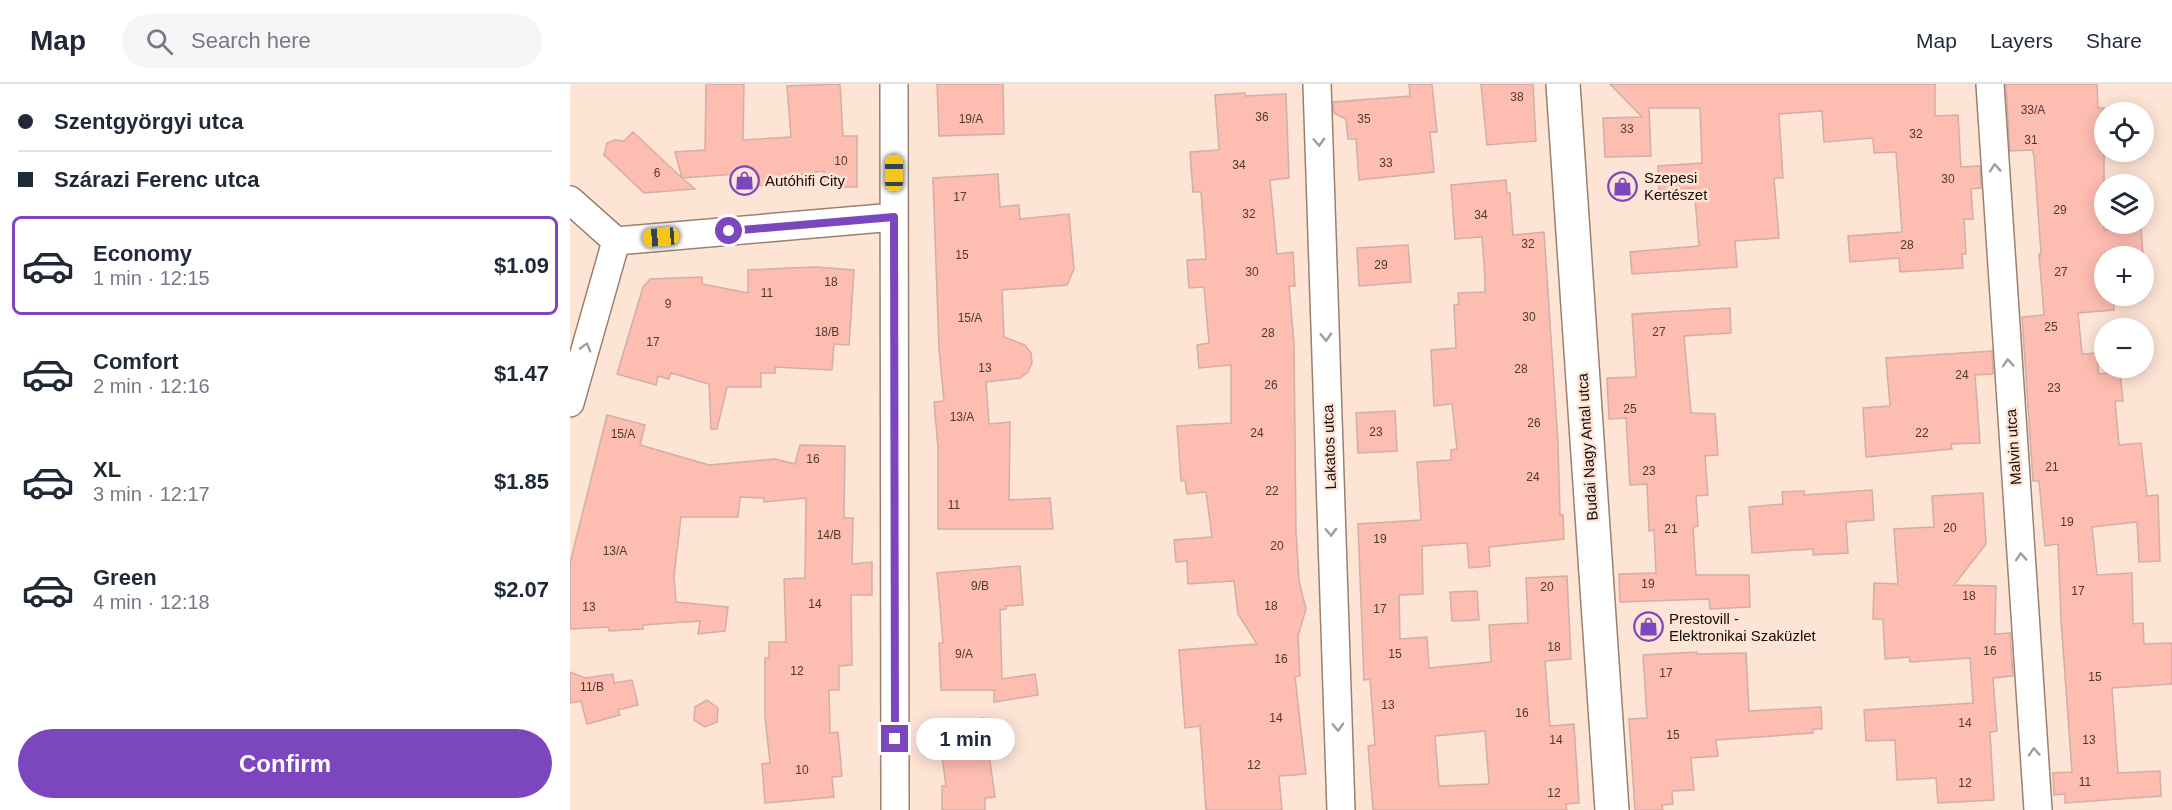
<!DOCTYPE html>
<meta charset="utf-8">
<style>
:root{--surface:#fff;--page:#f6f6f7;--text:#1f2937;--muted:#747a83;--line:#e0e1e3;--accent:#7c47be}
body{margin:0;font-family:Helvetica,sans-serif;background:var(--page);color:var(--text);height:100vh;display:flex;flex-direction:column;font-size:22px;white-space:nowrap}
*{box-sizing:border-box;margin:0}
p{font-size:20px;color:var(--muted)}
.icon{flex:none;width:33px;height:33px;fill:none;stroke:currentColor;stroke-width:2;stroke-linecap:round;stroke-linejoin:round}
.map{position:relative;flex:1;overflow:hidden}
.panel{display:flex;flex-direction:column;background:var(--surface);width:570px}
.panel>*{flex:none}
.top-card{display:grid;align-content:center;height:132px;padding:0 18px;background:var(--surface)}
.fabs{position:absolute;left:1524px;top:18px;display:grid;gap:12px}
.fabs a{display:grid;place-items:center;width:60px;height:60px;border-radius:50%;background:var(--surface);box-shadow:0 3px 15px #0003;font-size:30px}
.end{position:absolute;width:27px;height:27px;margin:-14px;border:8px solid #7c47be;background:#fff;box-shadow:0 0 0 3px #fff}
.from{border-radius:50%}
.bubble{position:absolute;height:42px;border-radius:21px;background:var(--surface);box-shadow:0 3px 15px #0003;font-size:20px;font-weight:800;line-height:42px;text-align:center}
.car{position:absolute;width:18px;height:36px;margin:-18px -9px;border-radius:8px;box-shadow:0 0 4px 2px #0007;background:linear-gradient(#f5c518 24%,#345 0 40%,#f5c518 0 76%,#345 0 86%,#f5c518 0)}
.top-card b{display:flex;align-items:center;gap:21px;height:57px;font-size:22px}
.top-card b+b{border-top:2px solid var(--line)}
.top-card i{width:15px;height:15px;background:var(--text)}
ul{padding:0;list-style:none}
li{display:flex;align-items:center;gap:18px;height:99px;margin:0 12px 9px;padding:0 6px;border:3px solid transparent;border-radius:9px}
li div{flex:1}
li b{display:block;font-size:22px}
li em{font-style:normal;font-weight:800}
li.on{border-color:var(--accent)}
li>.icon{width:54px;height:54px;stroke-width:1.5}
.button{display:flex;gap:12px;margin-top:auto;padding:12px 18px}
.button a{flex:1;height:69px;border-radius:36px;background:var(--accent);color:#fff;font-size:24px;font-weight:800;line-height:69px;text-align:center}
header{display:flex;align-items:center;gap:36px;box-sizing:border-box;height:84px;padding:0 30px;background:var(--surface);border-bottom:2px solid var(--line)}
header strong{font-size:28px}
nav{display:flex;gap:33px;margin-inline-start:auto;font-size:21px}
.search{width:420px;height:54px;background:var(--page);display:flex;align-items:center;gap:15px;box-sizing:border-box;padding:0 21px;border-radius:33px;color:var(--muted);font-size:22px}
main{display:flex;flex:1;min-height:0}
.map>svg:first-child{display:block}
</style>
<header>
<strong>Map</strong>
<div class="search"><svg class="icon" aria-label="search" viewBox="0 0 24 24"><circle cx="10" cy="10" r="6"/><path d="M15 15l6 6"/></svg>Search here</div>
<nav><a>Map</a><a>Layers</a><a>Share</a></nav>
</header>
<main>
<section class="panel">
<div class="top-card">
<b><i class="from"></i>Szentgyörgyi utca</b>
<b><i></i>Szárazi Ferenc utca</b>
</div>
<ul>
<li class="on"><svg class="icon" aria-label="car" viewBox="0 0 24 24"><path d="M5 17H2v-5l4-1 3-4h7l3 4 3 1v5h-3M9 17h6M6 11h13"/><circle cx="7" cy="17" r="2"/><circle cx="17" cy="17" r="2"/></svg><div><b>Economy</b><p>1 min · 12:15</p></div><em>$1.09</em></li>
<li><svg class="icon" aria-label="car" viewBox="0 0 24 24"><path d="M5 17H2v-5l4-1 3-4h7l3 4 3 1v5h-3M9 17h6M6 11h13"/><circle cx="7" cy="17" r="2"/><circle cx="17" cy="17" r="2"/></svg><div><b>Comfort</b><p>2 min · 12:16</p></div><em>$1.47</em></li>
<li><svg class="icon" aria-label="car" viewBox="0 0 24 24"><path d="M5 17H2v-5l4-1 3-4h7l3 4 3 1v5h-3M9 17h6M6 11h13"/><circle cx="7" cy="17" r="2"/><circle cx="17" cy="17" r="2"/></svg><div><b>XL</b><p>3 min · 12:17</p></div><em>$1.85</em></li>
<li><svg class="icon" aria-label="car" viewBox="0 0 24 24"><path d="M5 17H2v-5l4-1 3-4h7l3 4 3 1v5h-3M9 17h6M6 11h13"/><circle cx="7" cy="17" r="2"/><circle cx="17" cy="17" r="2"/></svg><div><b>Green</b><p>4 min · 12:18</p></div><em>$2.07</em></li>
</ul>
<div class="button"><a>Confirm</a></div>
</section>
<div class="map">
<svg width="1602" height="726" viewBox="0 0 1602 726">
<rect width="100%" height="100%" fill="#fde4d5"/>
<!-- building -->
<path fill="#febdb1" stroke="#d2aea7" stroke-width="1.5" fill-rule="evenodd" d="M136,0H174L173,56L221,53L217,2L270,0L273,52H287V103H254V87L201,95L202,101L168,103L167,90L112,94L105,68L135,66Z
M367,0H433L434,50L369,52Z
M839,0H862L867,48H860L864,88L789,96L786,55H778L776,35L764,29L763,18L840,12Z
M911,0H963L966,57L917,61Z
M1040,0H1365V32L1388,31L1391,83L1410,82L1411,104L1401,105L1403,135H1394L1396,170H1392L1393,184L1330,188L1329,174L1280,178L1278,152L1332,148L1326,68L1304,69L1303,54L1254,58L1252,27L1209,30L1213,94H1204L1209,154L1165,157L1167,183L1062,190L1060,168L1129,162L1124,104L1089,106L1088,82L1132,79L1130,24H1079L1081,72L1035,73L1033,34L1072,33Z
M1436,0H1527L1528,24H1534V146L1571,143L1573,172H1534V212H1543L1544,226L1508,229L1512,270L1528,269V290L1550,288L1553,317H1545L1549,361L1571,359L1577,412L1588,411L1590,477L1569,478L1567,438L1522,443L1527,491L1562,489L1563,540L1573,539L1574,560L1602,559V600L1542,604L1548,689L1590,687L1591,712L1495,719V710L1484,711L1483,689L1502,688L1491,536L1488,460L1475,462L1469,397H1463L1452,233L1474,231L1469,170H1471L1464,72L1462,66L1440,67Z
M675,9V12L716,10L719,94L700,96L707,170L723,168L725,202H719L724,259L726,447L729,497L736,525L728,552L730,592L725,593L736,690L709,692L712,726H636L630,642L615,644L609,566L687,560L668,530L664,497L618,500L617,477L606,478L604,456L642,453L636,408L617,410L615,396L611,397L607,342L661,339V281L629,284L627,261L639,259L634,203L619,204L617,176L636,175L631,108H623L620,68L649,66L645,11Z
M63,48L112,94L125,105L74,109L34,71L37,59L45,56L54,57Z
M428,90L430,123L449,121L450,135L499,130L504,185L497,201L432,206L434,253L455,261L461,269L462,279L458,288L450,294L416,298L419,340L440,338L439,416L480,414L483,445H368V364L364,318L374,317L369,265L363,94Z
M936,96L937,109H940L943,151L974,148L988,359L990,431H993L994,455L919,463L920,482L899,484L897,459L852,462L853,510L829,511L830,555L857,553L859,584L921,578L919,541L958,539L956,494L997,492L1001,575L975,577L980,642L1004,640L1009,719L996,720L997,726H803L798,662L805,661L800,595L794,596L788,440L851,436L847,378L881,376V366L887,365L882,320L864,322L861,266L886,264L884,221L889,220L888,209L915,208V194L912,153L885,155L881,101ZM915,647L919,700L869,702L865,652Z
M838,161L841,198L789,202L787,164Z
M245,183L284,186L279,261L264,260L262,286L205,283V289H191V303H157L147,345H141L139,300L101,289L99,295L88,292L86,301L47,290L73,203L80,195L132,193V200L178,209V186Z
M1160,224L1161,249L1114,252L1121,329L1145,330L1148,371L1135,372L1138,411L1126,412L1128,442L1123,443L1126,491H1179L1180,523L1140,525L1139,515L1050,518L1049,490L1086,489L1084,446L1079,447L1077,400L1060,401L1056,334L1039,335L1037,294L1066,293L1062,230Z
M1422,267L1423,290L1405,291L1410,359L1381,360L1382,365L1296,373L1293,324L1320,322L1316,274Z
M825,327L827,367L788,369L786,329Z
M37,331L75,341L70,361L139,381L205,375L225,380L230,361L275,362L274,434H283L282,480L302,478V511H281L282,581L269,582V606H259L260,649L268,648L272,692L262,693L264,713L195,719L192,680L200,679L195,632V574H199V558H216L214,495L235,494L236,414L194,418V414L170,413L168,433H111L104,492L106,518L158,523L155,547L128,550L130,537L73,541V545L39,547L38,543L0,545V479Z
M1302,406L1304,436L1276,438L1278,469L1243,471V465L1182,469L1179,423L1213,420L1212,408L1234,407V411Z
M1413,409L1416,460L1384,501L1426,502L1425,550L1440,549L1443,592L1423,594L1427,647L1420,648L1424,716L1368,719L1366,694L1327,696L1325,656L1296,657L1294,626L1403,619L1400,574L1340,578L1339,573L1315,575L1313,535H1303L1304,499L1328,500L1324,445L1364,443L1362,412Z
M450,482L453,521L436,522V525L430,526L432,595L465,590L468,611L424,618V606H371L369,559H373L367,489Z
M907,507L909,536L882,537L880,508Z
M1127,568V570L1176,569L1179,627L1251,623L1252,645H1243V649L1146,656L1148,672L1121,674L1124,706L1102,707L1103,720L1092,721L1093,726H1065L1059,635L1077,634L1073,571Z
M0,588L15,594L43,590L44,599L62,596L68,621L48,626L50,631L17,640L11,617L0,619Z
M137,616L148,624L147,638L135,643L124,636L125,623Z
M414,634L425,713L415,714V726H372V702H376L368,644L374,643L373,638Z"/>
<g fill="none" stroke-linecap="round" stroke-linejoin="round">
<defs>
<path id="street" d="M324,0L325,726
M747,0L771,726
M1420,0L1468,726
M0,116L46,157L324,133
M0,319L46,157"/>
<path id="secondary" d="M993,0L1042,726"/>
</defs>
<!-- street casing -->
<use href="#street" stroke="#9c806f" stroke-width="30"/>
<!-- secondary casing -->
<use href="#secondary" stroke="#9c806f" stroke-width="36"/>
<!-- street -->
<use href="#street" stroke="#fff" stroke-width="27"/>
<!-- secondary -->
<use href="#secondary" stroke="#fff" stroke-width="33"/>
</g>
<!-- one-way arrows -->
<defs><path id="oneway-chevron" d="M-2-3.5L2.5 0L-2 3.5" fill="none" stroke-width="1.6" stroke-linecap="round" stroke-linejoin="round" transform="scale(1.5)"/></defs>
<g stroke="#a29e9b">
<use href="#oneway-chevron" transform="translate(749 58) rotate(88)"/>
<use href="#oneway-chevron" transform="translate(1425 84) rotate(-94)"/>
<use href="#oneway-chevron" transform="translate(756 253) rotate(88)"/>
<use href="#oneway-chevron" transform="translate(16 263) rotate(-74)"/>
<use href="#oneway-chevron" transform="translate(1438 279) rotate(-94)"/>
<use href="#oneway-chevron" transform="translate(761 448) rotate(88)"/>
<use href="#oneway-chevron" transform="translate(1451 473) rotate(-94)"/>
<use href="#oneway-chevron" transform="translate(768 643) rotate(88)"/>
<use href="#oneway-chevron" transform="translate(1464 668) rotate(-94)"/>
</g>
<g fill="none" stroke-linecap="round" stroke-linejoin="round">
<!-- route -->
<path stroke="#7c47be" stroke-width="8" d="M159,147L324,133L325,655"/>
</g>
<!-- icons -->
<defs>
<symbol id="shop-ring" viewBox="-11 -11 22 22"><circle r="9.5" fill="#fde4d5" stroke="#7c47be" stroke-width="1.5"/><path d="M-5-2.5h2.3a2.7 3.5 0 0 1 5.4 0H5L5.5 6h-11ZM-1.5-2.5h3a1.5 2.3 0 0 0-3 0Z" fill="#7c47be"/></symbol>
</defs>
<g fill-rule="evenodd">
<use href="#shop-ring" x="158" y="80" width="33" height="33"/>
<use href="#shop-ring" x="1036" y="86" width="33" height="33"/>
<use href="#shop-ring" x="1062" y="526" width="33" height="33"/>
</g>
<g text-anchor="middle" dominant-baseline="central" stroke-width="5" stroke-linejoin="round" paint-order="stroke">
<!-- number labels -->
<g font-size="12" fill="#503831">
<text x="947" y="13">38</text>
<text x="1463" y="26">33/A</text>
<text x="692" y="33">36</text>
<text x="401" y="35">19/A</text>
<text x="794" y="35">35</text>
<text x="1057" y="45">33</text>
<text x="1346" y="50">32</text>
<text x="1461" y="56">31</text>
<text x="271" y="77">10</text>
<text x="816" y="79">33</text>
<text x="669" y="81">34</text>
<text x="87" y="89">6</text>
<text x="1378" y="95">30</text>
<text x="390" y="113">17</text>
<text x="1490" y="126">29</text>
<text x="679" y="130">32</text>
<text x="911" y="131">34</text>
<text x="958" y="160">32</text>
<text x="1337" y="161">28</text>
<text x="392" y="171">15</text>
<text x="811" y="181">29</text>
<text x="682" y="188">30</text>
<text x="1491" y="188">27</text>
<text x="261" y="198">18</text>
<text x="197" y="209">11</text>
<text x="98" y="220">9</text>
<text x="959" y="233">30</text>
<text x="400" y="234">15/A</text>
<text x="1481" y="243">25</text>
<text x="257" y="248">18/B</text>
<text x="1089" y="248">27</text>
<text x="698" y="249">28</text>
<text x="83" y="258">17</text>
<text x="415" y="284">13</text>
<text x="951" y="285">28</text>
<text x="1392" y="291">24</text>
<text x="701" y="301">26</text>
<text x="1484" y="304">23</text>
<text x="1060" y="325">25</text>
<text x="392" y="333">13/A</text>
<text x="964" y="339">26</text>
<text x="806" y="348">23</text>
<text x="687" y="349">24</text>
<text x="1352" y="349">22</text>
<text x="53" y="350">15/A</text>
<text x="243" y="375">16</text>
<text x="1482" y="383">21</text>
<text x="1079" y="387">23</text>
<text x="963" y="393">24</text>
<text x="702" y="407">22</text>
<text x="384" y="421">11</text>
<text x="1497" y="438">19</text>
<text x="1380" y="444">20</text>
<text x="1101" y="445">21</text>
<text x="259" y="451">14/B</text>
<text x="810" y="455">19</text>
<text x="707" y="462">20</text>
<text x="45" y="467">13/A</text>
<text x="1078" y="500">19</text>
<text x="410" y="502">9/B</text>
<text x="977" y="503">20</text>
<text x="1508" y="507">17</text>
<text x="1399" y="512">18</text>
<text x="245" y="520">14</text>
<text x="701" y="522">18</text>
<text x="19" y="523">13</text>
<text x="810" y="525">17</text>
<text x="984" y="563">18</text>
<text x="1420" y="567">16</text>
<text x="394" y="570">9/A</text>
<text x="825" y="570">15</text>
<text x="711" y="575">16</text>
<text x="227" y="587">12</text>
<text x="1096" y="589">17</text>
<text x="1525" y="593">15</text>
<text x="22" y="603">11/B</text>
<text x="818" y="621">13</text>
<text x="952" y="629">16</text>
<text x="706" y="634">14</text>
<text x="1395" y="639">14</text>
<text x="1103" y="651">15</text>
<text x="986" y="656">14</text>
<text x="1519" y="656">13</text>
<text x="684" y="681">12</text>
<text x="232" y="686">10</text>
<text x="1515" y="698">11</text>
<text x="1395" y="699">12</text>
<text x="984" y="709">12</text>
</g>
<!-- poi labels -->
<g font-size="15" fill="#160c06" stroke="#fde4d5" text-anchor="start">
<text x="1074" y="93">Szepesi<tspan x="1074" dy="17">Kertészet</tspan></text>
<text x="195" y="96">Autóhifi City</text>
<text x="1099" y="534">Prestovill -<tspan x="1099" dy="17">Elektronikai Szaküzlet</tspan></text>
</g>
<!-- street labels -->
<g font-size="15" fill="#160c06" stroke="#fde4d5">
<text transform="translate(759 363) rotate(-92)">Lakatos utca</text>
<text transform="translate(1017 363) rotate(-94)">Budai Nagy Antal utca</text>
<text transform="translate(1443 363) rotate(-94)">Malvin utca</text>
</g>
</g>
</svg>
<div class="fabs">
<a><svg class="icon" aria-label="locate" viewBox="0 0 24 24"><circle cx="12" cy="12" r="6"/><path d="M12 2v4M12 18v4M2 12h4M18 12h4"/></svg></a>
<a><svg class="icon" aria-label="layers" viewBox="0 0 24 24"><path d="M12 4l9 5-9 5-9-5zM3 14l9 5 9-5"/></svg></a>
<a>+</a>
<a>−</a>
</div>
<i class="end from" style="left:159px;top:147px"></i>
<i class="end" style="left:325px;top:655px"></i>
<div class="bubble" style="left:346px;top:634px;width:99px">1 min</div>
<i class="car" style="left:324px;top:89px;rotate:0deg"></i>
<i class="car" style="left:91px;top:153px;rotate:265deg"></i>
</div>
</main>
